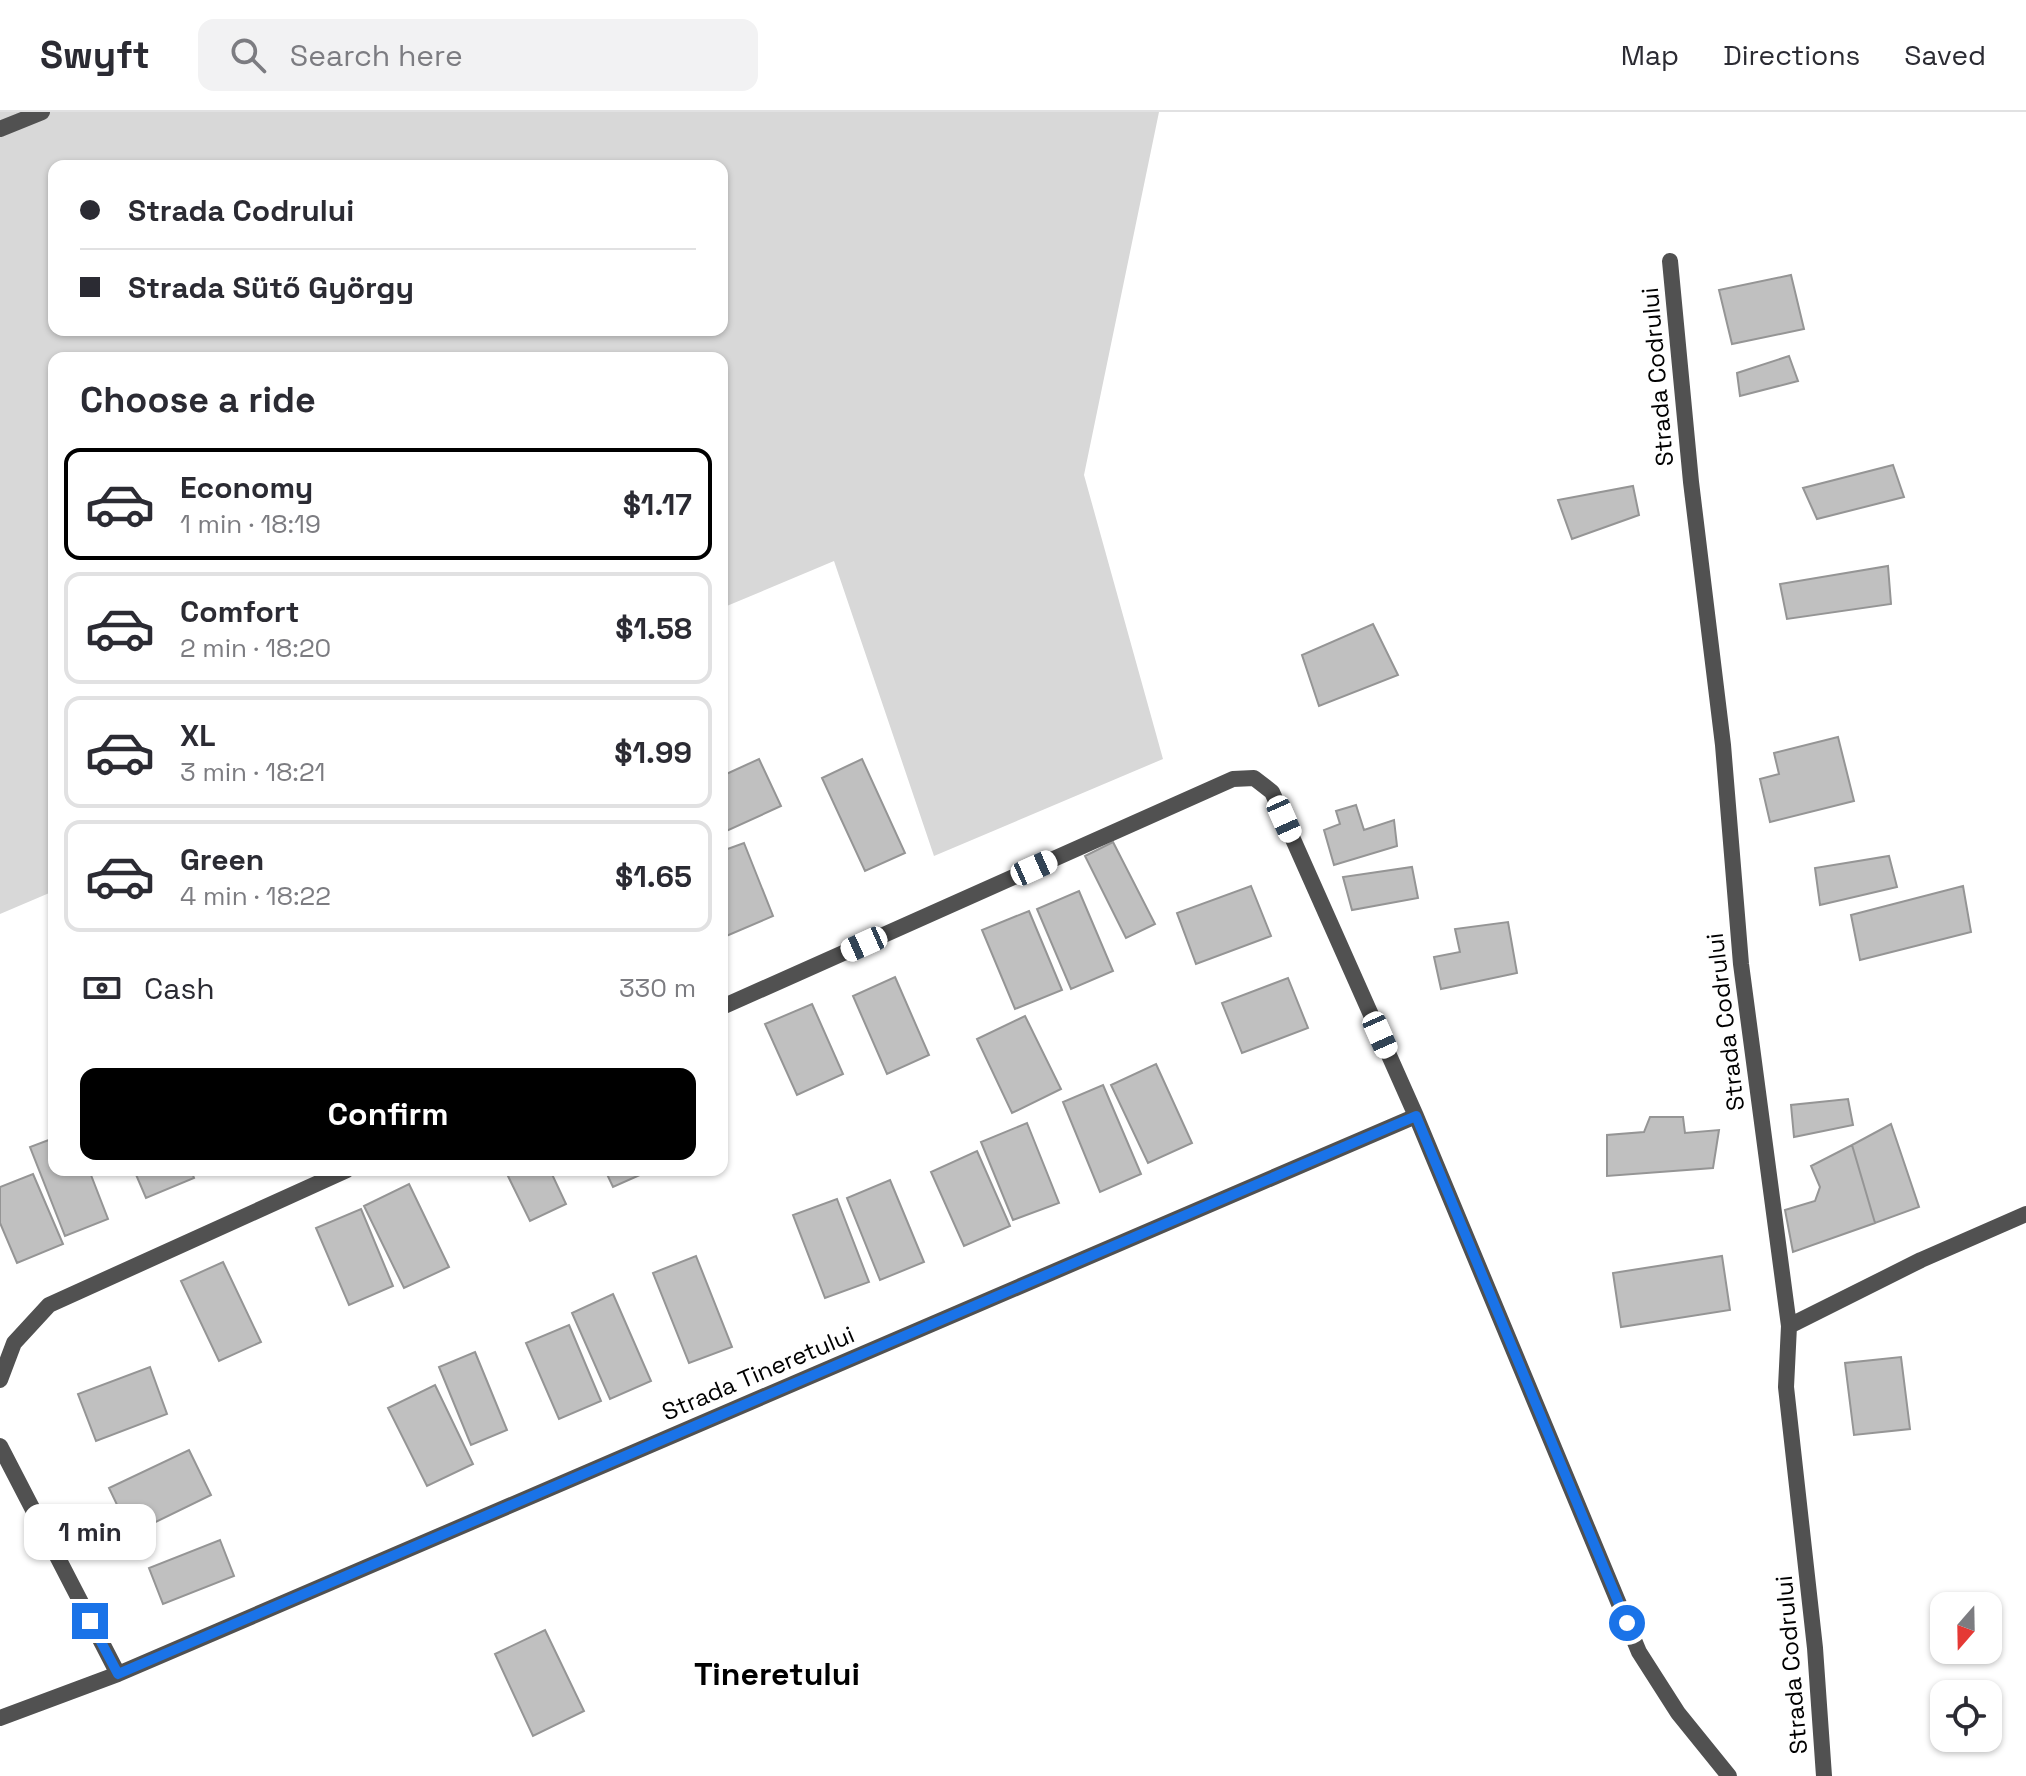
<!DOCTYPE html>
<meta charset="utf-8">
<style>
:root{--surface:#fff;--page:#f2f2f3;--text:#2b2b33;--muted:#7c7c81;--line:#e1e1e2;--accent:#000}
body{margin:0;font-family:"Space Grotesk",sans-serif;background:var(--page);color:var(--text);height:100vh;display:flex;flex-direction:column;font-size:30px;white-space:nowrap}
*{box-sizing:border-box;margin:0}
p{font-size:26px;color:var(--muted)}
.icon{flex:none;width:44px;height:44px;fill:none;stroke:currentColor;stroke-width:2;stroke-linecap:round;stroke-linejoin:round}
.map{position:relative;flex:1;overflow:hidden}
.sheet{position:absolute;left:48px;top:240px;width:680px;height:824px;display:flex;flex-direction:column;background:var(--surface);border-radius:16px;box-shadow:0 2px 6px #0004}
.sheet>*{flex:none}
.guide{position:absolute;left:48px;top:48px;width:680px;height:176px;border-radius:16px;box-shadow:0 2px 6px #0004;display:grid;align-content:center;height:176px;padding:0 32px;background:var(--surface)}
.needle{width:52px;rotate:200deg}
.buttons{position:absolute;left:1930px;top:1480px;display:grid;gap:16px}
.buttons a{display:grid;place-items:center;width:72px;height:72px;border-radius:16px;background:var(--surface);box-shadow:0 2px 6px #0004;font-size:40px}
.end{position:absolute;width:36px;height:36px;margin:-18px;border:10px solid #1a73e8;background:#fff;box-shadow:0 0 0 4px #fff}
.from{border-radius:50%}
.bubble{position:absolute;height:56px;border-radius:16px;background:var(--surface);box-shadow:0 2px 6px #0004;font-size:26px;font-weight:700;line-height:56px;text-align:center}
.car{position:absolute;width:24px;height:48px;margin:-24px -12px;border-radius:10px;box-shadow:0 0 6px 2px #0007;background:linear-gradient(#fff 24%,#345 0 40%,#fff 0 76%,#345 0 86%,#fff 0)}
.guide b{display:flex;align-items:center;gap:28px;height:76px;font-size:30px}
.guide b+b{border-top:2px solid var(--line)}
.guide i{width:20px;height:20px;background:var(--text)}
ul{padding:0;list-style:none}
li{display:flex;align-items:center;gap:24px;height:112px;margin:0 16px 12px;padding:0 16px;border:4px solid var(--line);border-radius:16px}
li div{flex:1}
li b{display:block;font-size:30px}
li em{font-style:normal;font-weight:700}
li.on{border-color:var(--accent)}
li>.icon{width:72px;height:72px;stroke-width:1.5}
h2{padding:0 32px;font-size:36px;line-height:96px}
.pay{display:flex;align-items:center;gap:20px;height:88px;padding:0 32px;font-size:30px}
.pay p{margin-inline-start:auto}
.cta{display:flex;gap:16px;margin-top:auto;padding:16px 32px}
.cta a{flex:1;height:92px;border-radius:16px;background:var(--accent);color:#fff;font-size:32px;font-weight:700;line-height:92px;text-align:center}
header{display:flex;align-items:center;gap:48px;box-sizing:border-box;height:112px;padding:0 40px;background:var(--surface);border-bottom:2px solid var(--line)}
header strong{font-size:38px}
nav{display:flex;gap:44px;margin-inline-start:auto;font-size:28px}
.search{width:560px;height:72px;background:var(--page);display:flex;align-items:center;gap:20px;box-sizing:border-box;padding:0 28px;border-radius:16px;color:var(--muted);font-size:30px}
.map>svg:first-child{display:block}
</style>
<header>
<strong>Swyft</strong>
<div class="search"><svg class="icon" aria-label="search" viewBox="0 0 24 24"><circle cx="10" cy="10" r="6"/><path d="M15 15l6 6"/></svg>Search here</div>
<nav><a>Map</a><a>Directions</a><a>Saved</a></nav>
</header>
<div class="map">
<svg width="2026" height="1664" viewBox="0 0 2026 1664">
<rect width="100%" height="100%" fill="#fff"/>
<!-- green -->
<path fill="#d8d8d8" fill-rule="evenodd" d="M0,0H1159L1084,363L1163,647L934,744L834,449L722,496V246H54V779L0,802ZM54,54H722V218H54Z"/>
<!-- building -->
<path fill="#c0c0c0" stroke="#959595" stroke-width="2" d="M1791,163L1804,217L1732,232L1719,178Z
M1789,244L1798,269L1740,284L1737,261Z
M1893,353L1904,385L1817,407L1803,376Z
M1633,374L1639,403L1572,427L1558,388Z
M1888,454L1891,492L1787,507L1780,472Z
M1373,512L1398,563L1319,594L1302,543Z
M1838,625L1854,689L1770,710L1760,667L1779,662L1774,641Z
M759,647L781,694L722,721V664Z
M862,647L905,741L865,759L822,666Z
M1356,693L1364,718L1394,708L1397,734L1334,753L1324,718L1340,712L1336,699Z
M1113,730L1155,812L1126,826L1085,744Z
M744,731L773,804L724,825L722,739Z
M1889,744L1897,775L1820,793L1815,756Z
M1412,755L1418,786L1352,798L1343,765Z
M1251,774L1271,824L1196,852L1177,801Z
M1963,774L1971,820L1860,848L1851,803Z
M1079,779L1113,859L1071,877L1037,797Z
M1029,799L1062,878L1015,897L982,818Z
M1508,810L1517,861L1441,877L1434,845L1460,840L1455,817Z
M895,865L929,943L887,962L853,884Z
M1288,866L1308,916L1242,941L1222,891Z
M812,892L843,962L797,983L765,912Z
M1025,904L1061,977L1012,1001L977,927Z
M1156,952L1192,1031L1148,1051L1111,973Z
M1103,973L1141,1062L1100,1080L1063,990Z
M1848,987L1853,1013L1794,1025L1791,993Z
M1650,1005H1683L1685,1021L1719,1018L1713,1056L1607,1064V1023L1644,1020Z
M1027,1011L1059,1091L1013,1108L981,1030Z
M1891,1012L1919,1095L1875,1111L1852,1033Z
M54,1026V1058H89L108,1107L65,1124L30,1035Z
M1852,1033L1875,1111L1793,1140L1785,1098L1815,1089L1820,1075L1811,1054Z
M977,1039L1010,1114L964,1134L931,1060Z
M134,1058H191L194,1066L146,1086Z
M505,1058H550L566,1092L530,1109Z
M605,1058H651L613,1075Z
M33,1062L63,1132L17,1151L0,1111V1075Z
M890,1068L924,1150L880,1168L847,1086Z
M409,1072L449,1155L404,1176L364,1094Z
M837,1087L869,1170L825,1186L793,1103Z
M361,1097L393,1174L349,1193L316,1116Z
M696,1144L732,1235L689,1251L653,1161Z
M1722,1144L1730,1198L1621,1215L1613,1161Z
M223,1150L261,1230L219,1249L181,1169Z
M613,1182L651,1269L610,1287L572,1201Z
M569,1213L601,1289L559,1307L526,1231Z
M475,1240L507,1318L471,1333L439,1255Z
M1901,1245L1910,1317L1854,1323L1845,1251Z
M150,1255L167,1302L96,1329L78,1282Z
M435,1273L473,1352L427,1374L388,1296Z
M189,1338L211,1383L131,1422L109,1376Z
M220,1428L234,1464L163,1492L149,1456Z
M545,1518L584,1599L533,1624L495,1542Z"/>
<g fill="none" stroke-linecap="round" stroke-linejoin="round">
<!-- minor -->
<path stroke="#515151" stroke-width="16" d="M1670,149L1691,370L1723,633L1741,852L1789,1214L1786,1275L1815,1536L1824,1664
M722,895L1233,667L1254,666L1272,680L1416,1004L1639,1540L1678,1601L1729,1664
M1789,1214L1921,1148L2026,1102
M0,1268L14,1231L49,1193L347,1058
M0,1334L118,1562
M0,1606L118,1562L1416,1004"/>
<!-- tertiary -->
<path stroke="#515151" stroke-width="16" d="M0,17L42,0"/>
</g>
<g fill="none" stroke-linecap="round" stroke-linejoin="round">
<!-- route -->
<path stroke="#1a73e8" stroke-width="10" d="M90,1509L118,1562L1416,1004L1627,1511"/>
</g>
<g text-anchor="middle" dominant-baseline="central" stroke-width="7" stroke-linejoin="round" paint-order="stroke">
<!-- street labels -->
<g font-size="24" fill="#000" stroke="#fff">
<text transform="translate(1657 265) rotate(-95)">Strada Codrului</text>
<text transform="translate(1725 910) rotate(-97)">Strada Codrului</text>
<text transform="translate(758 1261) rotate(-23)">Strada Tineretului</text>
<text transform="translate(1791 1553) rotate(-95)">Strada Codrului</text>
</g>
<!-- district labels -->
<g font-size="32" font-weight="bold" fill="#000" stroke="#fff">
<text x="777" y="1562">Tineretului</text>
</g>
</g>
</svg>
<div class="buttons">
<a><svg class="needle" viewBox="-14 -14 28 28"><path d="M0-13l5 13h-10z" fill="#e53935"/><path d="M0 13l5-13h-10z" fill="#7c7c81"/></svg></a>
<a><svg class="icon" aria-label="locate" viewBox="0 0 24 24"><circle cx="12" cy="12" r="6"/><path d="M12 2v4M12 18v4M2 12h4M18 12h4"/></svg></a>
</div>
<i class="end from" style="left:1627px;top:1511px"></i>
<i class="end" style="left:90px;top:1509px"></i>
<div class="bubble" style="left:24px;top:1392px;width:132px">1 min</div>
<i class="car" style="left:1284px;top:707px;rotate:156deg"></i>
<i class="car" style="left:1034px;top:756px;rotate:66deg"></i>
<i class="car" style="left:864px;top:832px;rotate:246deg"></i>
<i class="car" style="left:1380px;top:923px;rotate:156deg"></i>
<div class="guide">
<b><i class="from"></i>Strada Codrului</b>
<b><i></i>Strada Sütő György</b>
</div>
<section class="sheet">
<h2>Choose a ride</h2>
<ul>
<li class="on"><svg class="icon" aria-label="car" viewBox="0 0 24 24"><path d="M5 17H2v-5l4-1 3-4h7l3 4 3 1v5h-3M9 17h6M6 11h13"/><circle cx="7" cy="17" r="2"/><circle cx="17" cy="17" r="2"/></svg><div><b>Economy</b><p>1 min · 18:19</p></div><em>$1.17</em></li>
<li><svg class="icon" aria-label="car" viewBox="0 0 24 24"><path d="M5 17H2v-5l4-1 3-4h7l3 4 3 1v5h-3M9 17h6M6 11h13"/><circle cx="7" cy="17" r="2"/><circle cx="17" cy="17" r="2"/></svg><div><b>Comfort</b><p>2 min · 18:20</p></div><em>$1.58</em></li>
<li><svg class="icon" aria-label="car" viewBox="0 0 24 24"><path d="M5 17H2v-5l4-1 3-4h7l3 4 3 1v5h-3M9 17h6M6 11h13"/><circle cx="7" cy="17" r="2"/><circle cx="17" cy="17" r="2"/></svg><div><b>XL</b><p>3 min · 18:21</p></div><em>$1.99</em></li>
<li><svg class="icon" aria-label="car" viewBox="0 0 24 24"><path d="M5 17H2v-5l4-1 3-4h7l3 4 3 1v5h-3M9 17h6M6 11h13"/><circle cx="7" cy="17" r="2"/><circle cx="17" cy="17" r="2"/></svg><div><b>Green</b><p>4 min · 18:22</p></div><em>$1.65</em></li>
</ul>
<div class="pay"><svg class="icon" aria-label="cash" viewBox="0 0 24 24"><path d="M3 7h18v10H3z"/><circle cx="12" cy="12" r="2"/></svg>Cash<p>330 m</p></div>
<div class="cta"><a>Confirm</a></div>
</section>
</div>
